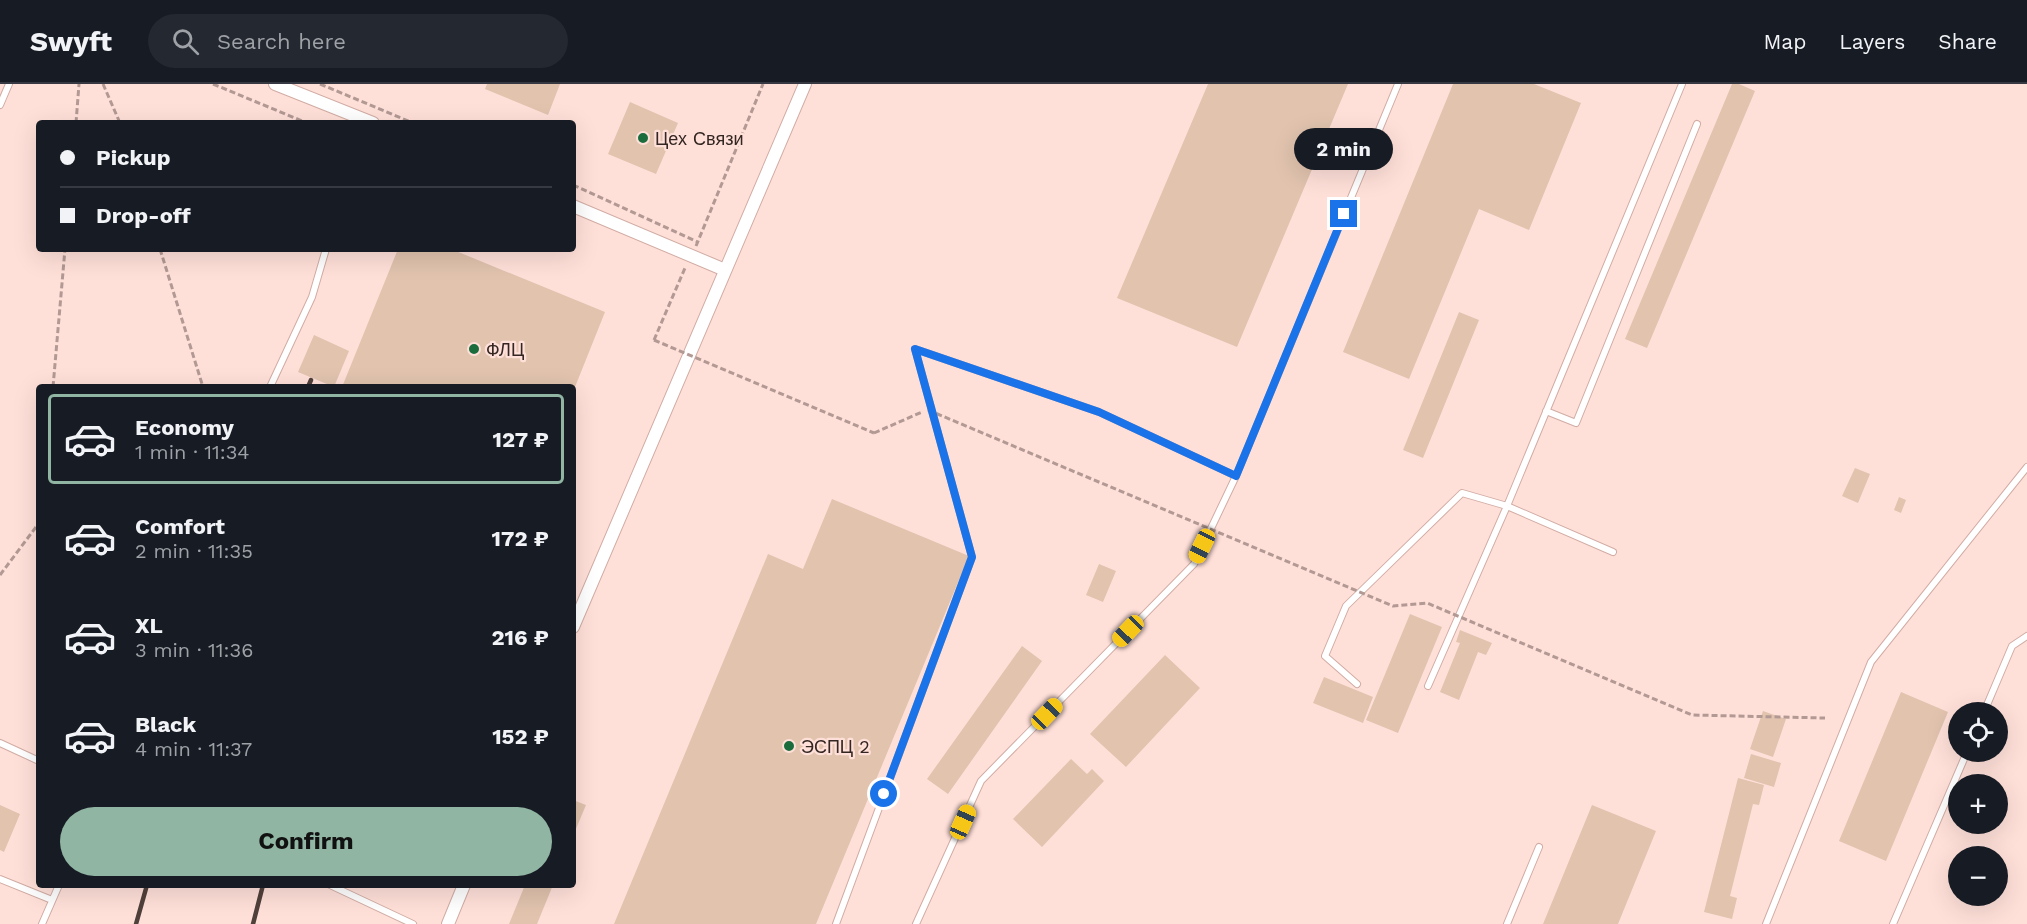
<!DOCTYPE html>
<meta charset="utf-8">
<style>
:root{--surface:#171b24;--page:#242831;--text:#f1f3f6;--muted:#9ea1a6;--line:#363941;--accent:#90b6a3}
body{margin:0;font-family:"Work Sans",sans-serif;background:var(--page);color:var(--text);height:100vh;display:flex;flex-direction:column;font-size:22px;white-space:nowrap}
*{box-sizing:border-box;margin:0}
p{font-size:20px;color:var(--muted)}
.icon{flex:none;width:33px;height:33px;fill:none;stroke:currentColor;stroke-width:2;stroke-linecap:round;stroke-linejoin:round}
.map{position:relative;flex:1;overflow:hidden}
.details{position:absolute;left:36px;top:300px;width:540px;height:504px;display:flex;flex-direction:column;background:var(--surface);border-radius:6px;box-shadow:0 6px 24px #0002}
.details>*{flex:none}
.hud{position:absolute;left:36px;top:36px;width:540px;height:132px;border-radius:6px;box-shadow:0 6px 24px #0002;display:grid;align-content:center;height:132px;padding:0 24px;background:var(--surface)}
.fabs{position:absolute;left:1948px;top:618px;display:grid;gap:12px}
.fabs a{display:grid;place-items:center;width:60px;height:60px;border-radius:50%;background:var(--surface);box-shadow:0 6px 24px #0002;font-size:30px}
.end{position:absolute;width:27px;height:27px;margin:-14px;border:8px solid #1a73e8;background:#fff;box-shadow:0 0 0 3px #fff}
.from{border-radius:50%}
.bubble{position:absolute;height:42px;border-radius:21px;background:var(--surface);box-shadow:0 6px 24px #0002;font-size:20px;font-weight:700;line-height:42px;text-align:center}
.car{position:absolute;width:18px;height:36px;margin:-18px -9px;border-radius:8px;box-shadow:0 0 4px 2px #0007;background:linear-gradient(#f5c518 24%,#345 0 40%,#f5c518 0 76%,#345 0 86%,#f5c518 0)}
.hud b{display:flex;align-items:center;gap:21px;height:57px;font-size:22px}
.hud b+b{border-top:2px solid var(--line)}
.hud i{width:15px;height:15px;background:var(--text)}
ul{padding:10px 0 0;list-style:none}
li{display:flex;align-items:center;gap:18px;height:90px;margin:0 12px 9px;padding:0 12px;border:3px solid transparent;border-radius:6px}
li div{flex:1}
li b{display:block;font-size:22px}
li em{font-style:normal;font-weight:700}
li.active{border-color:var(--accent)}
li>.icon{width:54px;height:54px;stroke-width:1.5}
.cta{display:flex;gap:12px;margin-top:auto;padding:12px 24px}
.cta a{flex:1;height:69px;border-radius:36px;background:var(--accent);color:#111;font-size:24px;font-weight:700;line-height:69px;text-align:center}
header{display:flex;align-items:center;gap:36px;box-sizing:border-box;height:84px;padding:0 30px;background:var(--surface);border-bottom:2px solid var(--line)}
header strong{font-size:28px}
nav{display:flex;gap:33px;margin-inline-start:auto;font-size:21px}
.search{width:420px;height:54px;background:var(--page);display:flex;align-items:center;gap:15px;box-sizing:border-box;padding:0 21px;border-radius:33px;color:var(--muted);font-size:22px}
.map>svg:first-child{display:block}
</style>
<header>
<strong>Swyft</strong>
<div class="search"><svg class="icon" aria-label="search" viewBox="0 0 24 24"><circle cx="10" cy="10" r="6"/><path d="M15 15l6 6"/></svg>Search here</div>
<nav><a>Map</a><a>Layers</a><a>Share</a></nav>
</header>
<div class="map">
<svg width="2027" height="840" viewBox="0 0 2027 840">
<rect width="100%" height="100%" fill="#ffe0d9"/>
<!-- building -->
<path fill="#e1c3ae" d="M487,0H560L548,31L485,5Z
M1208,0H1348L1237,263L1117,214Z
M1453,0H1534L1581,19L1529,146L1479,125L1409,295L1343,268Z
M1732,0H1739L1755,7L1647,264L1625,255Z
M630,18L678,39L656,90L608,70Z
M398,165H451L605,228L575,303H342Z
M1459,228L1479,236L1423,374L1403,366Z
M314,251L349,267L334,303L298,288Z
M1855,384L1870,390L1858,419L1842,412Z
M1899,413L1906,416L1901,429L1894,426Z
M832,415L969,472L816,840H614L768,470L803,485Z
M1099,480L1116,487L1103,518L1086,511Z
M1410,530L1442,543L1398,649L1366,636Z
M1460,546L1492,559L1486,571L1478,568L1459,616L1440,608L1460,559L1456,558Z
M1022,562L1042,577L948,710L927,695Z
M1165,571L1200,604L1126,683L1090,650Z
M1324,593L1373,613L1363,639L1313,619Z
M1901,608L1948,628L1886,777L1839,757Z
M1763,627L1786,635L1773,673L1750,665Z
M1751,670L1781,679L1774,703L1744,694Z
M1071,675L1087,690L1092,685L1104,697L1042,763L1013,735Z
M1738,694L1764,701L1759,721L1753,720L1730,812L1737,814L1732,835L1704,828Z
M573,716L586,721L573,752Z
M0,721L20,730L4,768L0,766Z
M1592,721L1656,747L1618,840H1543Z
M525,801H553L537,840H509Z"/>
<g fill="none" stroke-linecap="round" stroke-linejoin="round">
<defs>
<path id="lane" d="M0,21L9,0
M915,265L1099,328L1236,392L1398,0
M270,303L312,213L326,165
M1546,327L1576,339L1697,40
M1357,600L1325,572L1346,522L1462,409L1507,422L1613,468
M1428,602L1507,422L1682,0
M1984,628L2012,562L2027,552
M0,659L39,677
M0,795L52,816
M330,801L413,840
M42,840L59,801
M836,840L972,473L915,265
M916,840L981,697L1194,480L1236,392
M1507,840L1539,763
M1766,840L1871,578L2027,383
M1893,840L1967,668"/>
<path id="street" d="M275,0L373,39
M573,122L725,186
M573,543L805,0
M448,840L464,801"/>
</defs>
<!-- lane casing -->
<use href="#lane" stroke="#d1aca4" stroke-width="8"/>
<!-- street casing -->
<use href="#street" stroke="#d1aca4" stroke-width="14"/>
<!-- path -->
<path stroke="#b29993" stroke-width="3" stroke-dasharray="6 3" stroke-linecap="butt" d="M103,0L120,39
M213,0L307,39
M320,0L413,39
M76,39L79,0
M573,101L698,158
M696,162L763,0
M160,165L203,303
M654,256L685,184
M53,303L65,165
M874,349L922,328
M39,473V485
M0,491L39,439"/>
<!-- lane -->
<use href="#lane" stroke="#fff" stroke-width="6"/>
<!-- street -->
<use href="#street" stroke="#fff" stroke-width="12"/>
<!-- rail -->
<path stroke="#50403c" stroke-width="4.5" d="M308,303L311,296
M136,840L147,801
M253,840L263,801"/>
<!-- path-bridge -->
<path stroke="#b29993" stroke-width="3" stroke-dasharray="6 3" stroke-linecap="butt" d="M654,256L874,349
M928,326L1393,522L1427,519L1692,631L1825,634"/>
</g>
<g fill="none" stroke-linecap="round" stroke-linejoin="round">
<!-- route -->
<path stroke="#1a73e8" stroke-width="8" d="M884,710L972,473L915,265L1099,328L1236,392L1344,130"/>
</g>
<!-- markers -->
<g fill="#1a6c3d" stroke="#ffe0d9" stroke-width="2">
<circle cx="643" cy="54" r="6"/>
<circle cx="474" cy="265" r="6"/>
<circle cx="789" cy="662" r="6"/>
</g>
<g text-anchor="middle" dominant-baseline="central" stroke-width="4.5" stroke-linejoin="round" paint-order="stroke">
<!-- poi labels -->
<g font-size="18" fill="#342622" stroke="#ffe0d9" text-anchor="start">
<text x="655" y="54">Цех Связи</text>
<text x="486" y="265">ФЛЦ</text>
<text x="801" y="662">ЭСПЦ 2</text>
</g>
</g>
</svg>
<div class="fabs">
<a><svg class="icon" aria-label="locate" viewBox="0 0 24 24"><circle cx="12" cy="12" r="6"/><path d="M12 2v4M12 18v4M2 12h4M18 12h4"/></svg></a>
<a>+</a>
<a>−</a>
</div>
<i class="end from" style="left:884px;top:710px"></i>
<i class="end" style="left:1344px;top:130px"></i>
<div class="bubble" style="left:1294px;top:44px;width:99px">2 min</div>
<i class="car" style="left:1202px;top:462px;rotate:206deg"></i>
<i class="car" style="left:1128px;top:547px;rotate:224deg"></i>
<i class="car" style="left:1047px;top:630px;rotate:44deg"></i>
<i class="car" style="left:963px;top:738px;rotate:24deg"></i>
<div class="hud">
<b><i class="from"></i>Pickup</b>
<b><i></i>Drop-off</b>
</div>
<section class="details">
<ul>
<li class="active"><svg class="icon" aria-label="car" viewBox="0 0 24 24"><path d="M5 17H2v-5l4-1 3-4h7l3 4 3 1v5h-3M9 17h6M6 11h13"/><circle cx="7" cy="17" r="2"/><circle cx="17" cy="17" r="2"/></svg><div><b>Economy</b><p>1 min · 11:34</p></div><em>127 ₽</em></li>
<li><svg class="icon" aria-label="car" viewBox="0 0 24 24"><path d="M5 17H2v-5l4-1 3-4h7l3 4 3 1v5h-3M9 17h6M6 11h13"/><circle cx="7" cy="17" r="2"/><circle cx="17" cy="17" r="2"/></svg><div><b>Comfort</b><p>2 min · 11:35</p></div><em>172 ₽</em></li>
<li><svg class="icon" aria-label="car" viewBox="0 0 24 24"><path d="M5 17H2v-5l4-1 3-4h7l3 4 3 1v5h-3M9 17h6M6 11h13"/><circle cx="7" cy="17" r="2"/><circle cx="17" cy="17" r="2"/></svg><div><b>XL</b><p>3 min · 11:36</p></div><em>216 ₽</em></li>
<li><svg class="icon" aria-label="car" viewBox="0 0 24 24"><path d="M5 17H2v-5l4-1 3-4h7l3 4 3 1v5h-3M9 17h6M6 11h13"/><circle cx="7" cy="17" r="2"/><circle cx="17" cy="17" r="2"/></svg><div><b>Black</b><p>4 min · 11:37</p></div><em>152 ₽</em></li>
</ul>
<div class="cta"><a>Confirm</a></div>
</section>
</div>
